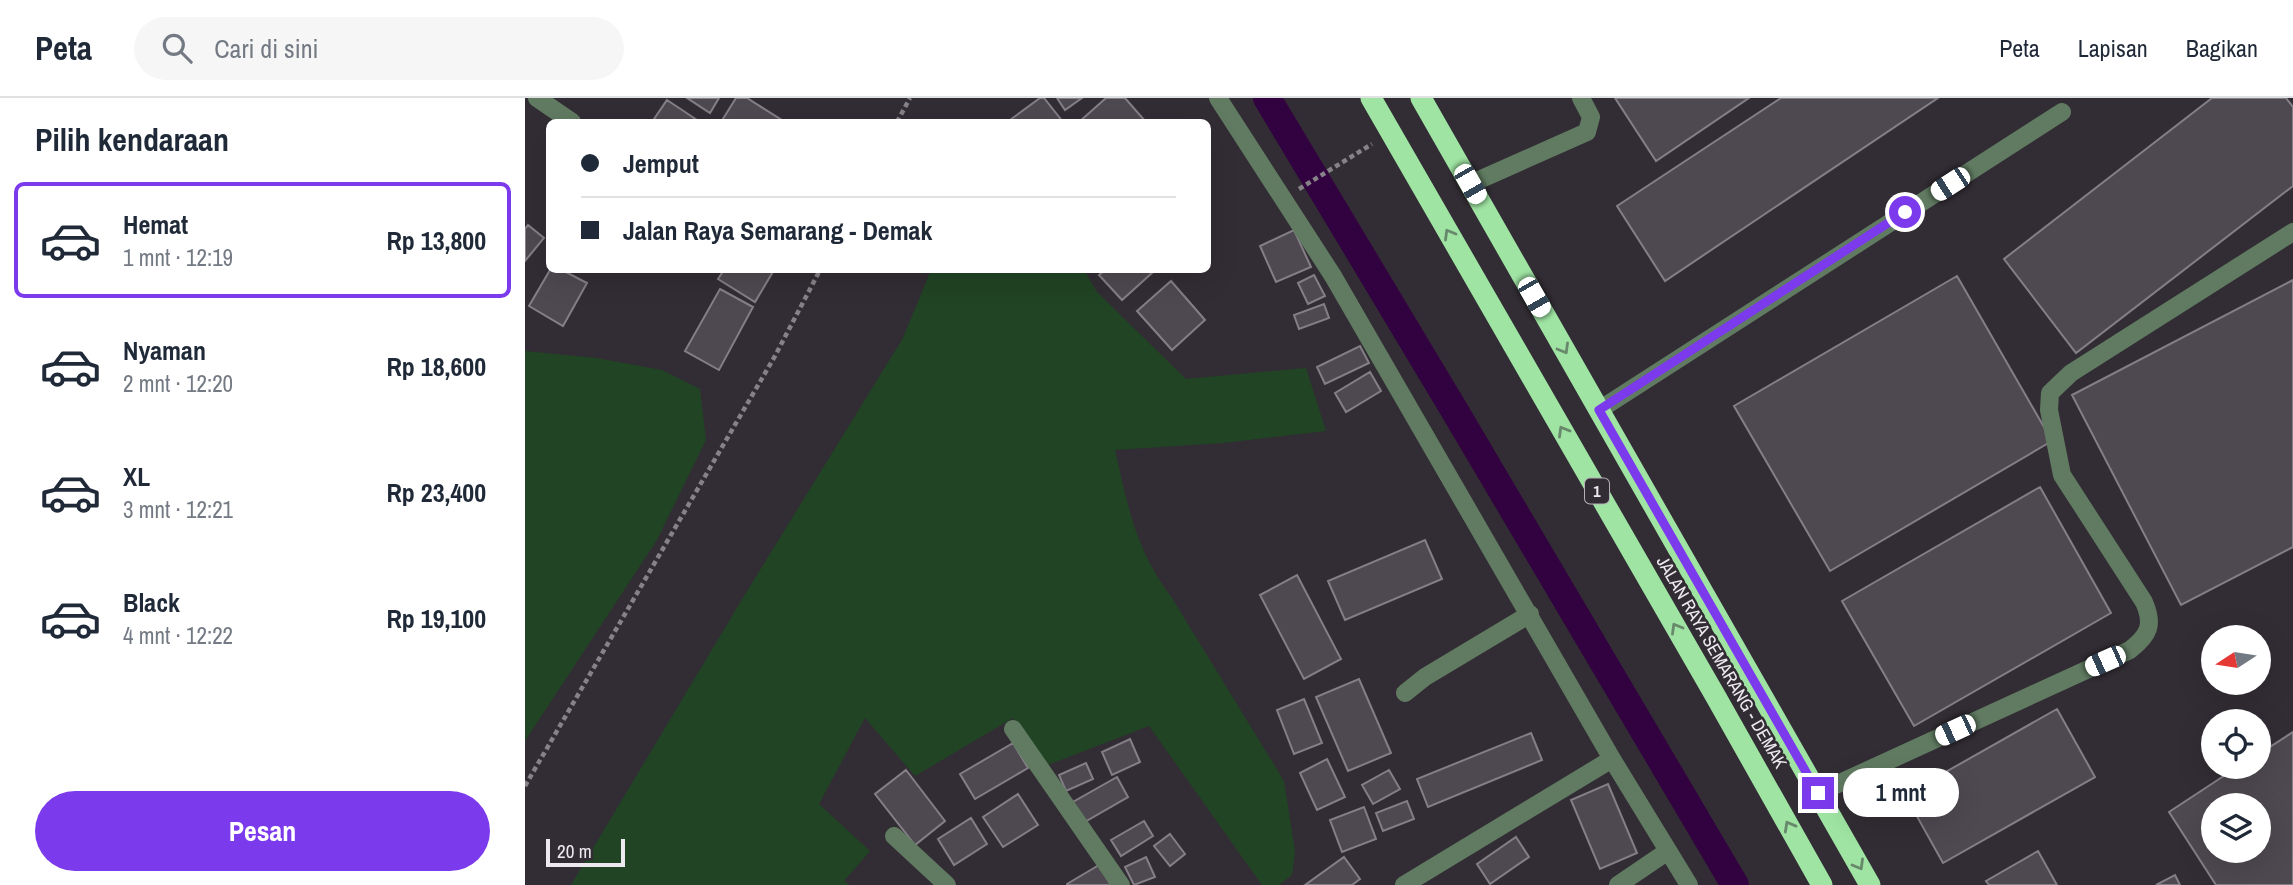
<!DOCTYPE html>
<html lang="id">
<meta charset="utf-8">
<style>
:root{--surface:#fff;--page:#f6f6f7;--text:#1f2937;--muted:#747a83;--line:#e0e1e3;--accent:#7c3aed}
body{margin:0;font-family:"Archivo Narrow",sans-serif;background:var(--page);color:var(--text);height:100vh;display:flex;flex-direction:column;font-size:26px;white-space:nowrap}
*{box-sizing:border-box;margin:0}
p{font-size:23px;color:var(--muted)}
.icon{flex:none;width:38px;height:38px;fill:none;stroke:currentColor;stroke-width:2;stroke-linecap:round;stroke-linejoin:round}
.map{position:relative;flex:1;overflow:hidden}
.side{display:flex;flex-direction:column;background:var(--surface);width:525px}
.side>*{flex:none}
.guide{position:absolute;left:21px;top:21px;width:665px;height:154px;border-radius:10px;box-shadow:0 7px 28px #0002;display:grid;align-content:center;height:154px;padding:0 35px;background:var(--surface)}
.needle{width:46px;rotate:258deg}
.buttons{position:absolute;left:1676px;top:527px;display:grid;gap:14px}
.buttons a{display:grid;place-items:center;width:70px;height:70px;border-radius:50%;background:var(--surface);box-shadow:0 7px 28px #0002;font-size:35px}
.scale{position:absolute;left:21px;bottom:18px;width:79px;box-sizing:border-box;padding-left:7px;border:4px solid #edeaef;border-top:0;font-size:19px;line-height:24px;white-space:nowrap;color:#edeaef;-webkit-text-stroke:5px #322d34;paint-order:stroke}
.end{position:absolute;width:32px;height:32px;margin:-16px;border:9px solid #7c3aed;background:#fff;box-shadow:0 0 0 4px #fff}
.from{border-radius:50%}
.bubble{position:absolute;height:49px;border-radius:24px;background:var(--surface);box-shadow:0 7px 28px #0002;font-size:23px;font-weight:700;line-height:49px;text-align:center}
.car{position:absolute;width:21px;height:42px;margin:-21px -10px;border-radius:9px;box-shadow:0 0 5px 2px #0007;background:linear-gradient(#fff 24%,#345 0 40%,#fff 0 76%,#345 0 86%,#fff 0)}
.guide b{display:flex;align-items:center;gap:24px;height:66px;font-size:26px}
.guide b+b{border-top:2px solid var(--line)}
.guide i{width:18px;height:18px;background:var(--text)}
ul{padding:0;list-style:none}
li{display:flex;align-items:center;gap:21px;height:116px;margin:0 14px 10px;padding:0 21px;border:4px solid transparent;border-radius:10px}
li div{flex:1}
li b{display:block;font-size:26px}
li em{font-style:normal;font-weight:700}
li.selected{border-color:var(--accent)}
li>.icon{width:63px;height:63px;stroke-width:1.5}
h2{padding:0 35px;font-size:32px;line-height:84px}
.action{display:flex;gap:14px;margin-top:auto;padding:14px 35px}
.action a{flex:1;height:80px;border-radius:42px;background:var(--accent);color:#fff;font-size:28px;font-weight:700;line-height:80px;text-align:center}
header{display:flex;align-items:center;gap:42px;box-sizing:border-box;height:98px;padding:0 35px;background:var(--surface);border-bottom:2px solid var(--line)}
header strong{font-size:33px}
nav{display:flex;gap:38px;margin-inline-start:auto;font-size:24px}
.search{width:490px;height:63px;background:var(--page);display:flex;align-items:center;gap:18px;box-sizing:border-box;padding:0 24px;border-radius:38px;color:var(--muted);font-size:26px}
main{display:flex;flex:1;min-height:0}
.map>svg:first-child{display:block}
</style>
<header>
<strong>Peta</strong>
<div class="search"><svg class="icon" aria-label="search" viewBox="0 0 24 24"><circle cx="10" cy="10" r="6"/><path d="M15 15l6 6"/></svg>Cari di sini</div>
<nav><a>Peta</a><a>Lapisan</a><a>Bagikan</a></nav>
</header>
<main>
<section class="side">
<h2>Pilih kendaraan</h2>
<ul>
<li class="selected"><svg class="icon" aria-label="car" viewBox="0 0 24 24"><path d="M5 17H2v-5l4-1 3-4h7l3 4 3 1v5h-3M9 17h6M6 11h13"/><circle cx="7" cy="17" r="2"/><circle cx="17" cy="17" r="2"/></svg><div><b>Hemat</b><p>1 mnt · 12:19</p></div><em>Rp 13,800</em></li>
<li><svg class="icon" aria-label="car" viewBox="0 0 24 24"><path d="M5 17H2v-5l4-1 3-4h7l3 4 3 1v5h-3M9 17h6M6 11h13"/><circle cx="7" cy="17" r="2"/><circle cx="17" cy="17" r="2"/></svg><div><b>Nyaman</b><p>2 mnt · 12:20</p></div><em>Rp 18,600</em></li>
<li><svg class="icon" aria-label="car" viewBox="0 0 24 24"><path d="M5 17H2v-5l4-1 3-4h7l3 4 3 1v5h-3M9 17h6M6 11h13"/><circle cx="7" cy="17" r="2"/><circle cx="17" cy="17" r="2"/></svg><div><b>XL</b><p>3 mnt · 12:21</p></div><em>Rp 23,400</em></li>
<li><svg class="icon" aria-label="car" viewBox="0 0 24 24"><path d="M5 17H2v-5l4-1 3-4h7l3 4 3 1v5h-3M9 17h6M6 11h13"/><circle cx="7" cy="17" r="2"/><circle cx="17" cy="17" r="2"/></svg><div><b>Black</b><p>4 mnt · 12:22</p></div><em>Rp 19,100</em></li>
</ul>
<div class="action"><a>Pesan</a></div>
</section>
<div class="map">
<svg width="1768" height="787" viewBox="0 0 1768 787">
<rect width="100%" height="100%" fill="#322d34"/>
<!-- green -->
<path fill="#214424" d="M406,172H559L572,194L661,281L781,270L801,333L698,345L590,352C603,409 611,453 647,500L759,683L770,753L767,777L754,787H737L624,628L523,667L488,620L390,678L340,620L294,706L345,753L319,783L324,787H46L219,498L378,240Z
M0,253L72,260L137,272L175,291L181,342L132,442L0,643Z"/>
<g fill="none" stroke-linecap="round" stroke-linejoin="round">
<!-- canal -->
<path stroke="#320140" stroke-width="28" d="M742,0L931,315L1210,787"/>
</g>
<!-- building -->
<path fill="#4e4950" stroke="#847f86" stroke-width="2" fill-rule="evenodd" d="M162,0H194L185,15Z
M211,0H222L260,24H196Z
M515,0H519L538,24H487L485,22Z
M532,0H557L540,12Z
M581,0H600L621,24H554Z
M1090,0H1224L1131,63Z
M1256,0H1413L1140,183L1092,108Z
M1687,0H1761L1768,9V88L1551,255L1479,161Z
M142,2L175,24H127Z
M3,127L19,140L0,163V131Z
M769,132L786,169L751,184L735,148Z
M25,172H37L62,185L38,228L4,208Z
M199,172H249L230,204L193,181Z
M580,172H625L628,174L597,202L574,177Z
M789,177L800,198L783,206L773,185Z
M1432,178L1527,343L1305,473L1209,308Z
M1768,182V449L1656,507L1547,297Z
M646,183L680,222L647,252L612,213Z
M195,191L228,209L194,272L160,253Z
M799,206L804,220L774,231L769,217Z
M835,248L844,265L800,286L792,269Z
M845,274L856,293L821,314L810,295Z
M1515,389L1586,515L1389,628L1317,503Z
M900,442L917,481L820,522L803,483Z
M772,477L816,561L779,581L735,497Z
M834,581L866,655L823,673L791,599Z
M779,601L797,645L769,656L752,612Z
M1532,611L1570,679L1418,765L1380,697Z
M1768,634V787H1691L1644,714L1714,668H1734V656ZM1689,707H1734V752H1689Z
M1006,635L1017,662L903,709L892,681Z
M605,641L615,664L587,677L577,654Z
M488,645L503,670L450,701L435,676Z
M802,661L820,699L792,712L775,675Z
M561,665L568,681L541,693L534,677Z
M381,672L420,723L390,747L350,696Z
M864,672L875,691L848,706L837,687Z
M592,679L603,699L558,725L546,705Z
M1083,686L1112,755L1075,771L1046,702Z
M493,696L513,727L478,749L458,719Z
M882,703L889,721L858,733L851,715Z
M839,709L851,741L817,754L805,722Z
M446,720L462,746L429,767L413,741Z
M619,723L628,738L596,758L586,742Z
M645,736L660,756L645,768L629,748Z
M991,739L1004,759L965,786L952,766Z
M1513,753L1532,787H1464L1461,783Z
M621,759L630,779L609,787L600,769Z
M819,759L835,781L827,787H780Z
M574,767L586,787H542V786Z
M1650,777L1655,787H1631Z"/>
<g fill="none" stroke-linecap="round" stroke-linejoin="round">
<!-- path -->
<path stroke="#868288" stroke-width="4.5" stroke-dasharray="5 3.5" stroke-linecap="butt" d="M372,24L385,0
M774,91L847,46
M0,688L250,258L295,172"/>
<!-- minor -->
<path stroke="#607b61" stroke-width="18" d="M12,0L47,24
M693,0L808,178L1087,661L1164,787
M945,86L1062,34L1066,19L1056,0
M1074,312L1537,14
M880,595L900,579L1005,516
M488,631L596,787
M1293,695L1605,552C1624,537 1629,527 1619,504L1537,377L1524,312L1525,295L1546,275L1768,134
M369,738L422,787
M879,787L1087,661
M1093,787L1143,753"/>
<!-- highway -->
<path stroke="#9fe4a3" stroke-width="21" d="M846,0L1191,599L1297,787
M896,0L1345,787"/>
</g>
<!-- one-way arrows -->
<defs><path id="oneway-chevron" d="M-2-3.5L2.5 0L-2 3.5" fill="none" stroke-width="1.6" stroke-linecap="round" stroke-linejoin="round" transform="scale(1.75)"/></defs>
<g stroke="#68886c">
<use href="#oneway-chevron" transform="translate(924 136) rotate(-120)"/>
<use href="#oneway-chevron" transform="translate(1039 251) rotate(60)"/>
<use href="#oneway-chevron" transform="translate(1038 333) rotate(-120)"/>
<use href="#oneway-chevron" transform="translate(1151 530) rotate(-120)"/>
<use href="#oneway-chevron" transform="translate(1264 728) rotate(-119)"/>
<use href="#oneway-chevron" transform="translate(1334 767) rotate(60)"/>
</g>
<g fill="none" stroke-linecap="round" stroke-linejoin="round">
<!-- route -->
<path stroke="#7c3aed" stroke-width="9" d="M1293,695L1074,312L1380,114"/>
</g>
<g text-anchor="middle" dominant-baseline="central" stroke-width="5" stroke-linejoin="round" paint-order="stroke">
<!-- shield labels -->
<rect fill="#322d34" stroke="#b5b1b7" stroke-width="2" x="1060" y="380.5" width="24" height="25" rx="5"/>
<g font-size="16" font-weight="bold" fill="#edeaef">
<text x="1072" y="393">1</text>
</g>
<!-- street labels -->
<g font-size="18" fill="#edeaef" stroke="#322d34">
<text transform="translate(1197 564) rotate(60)">JALAN RAYA SEMARANG - DEMAK</text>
</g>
</g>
</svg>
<div class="buttons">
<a><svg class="needle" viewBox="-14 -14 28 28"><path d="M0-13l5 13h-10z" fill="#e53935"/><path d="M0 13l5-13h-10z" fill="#747a83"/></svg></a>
<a><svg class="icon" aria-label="locate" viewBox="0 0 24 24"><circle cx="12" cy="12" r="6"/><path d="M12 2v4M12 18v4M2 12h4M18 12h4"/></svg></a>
<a><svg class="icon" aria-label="layers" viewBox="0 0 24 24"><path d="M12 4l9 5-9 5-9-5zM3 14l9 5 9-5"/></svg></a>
</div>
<div class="scale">20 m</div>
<i class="end from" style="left:1380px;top:114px"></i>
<i class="end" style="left:1293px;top:695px"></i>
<div class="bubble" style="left:1318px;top:670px;width:116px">1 mnt</div>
<i class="car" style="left:945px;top:86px;rotate:150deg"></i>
<i class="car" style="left:1425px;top:86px;rotate:237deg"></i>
<i class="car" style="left:1009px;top:199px;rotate:150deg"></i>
<i class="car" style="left:1580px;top:563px;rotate:246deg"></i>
<i class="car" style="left:1430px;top:632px;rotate:245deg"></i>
<div class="guide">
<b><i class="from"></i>Jemput</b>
<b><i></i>Jalan Raya Semarang - Demak</b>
</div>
</div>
</main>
